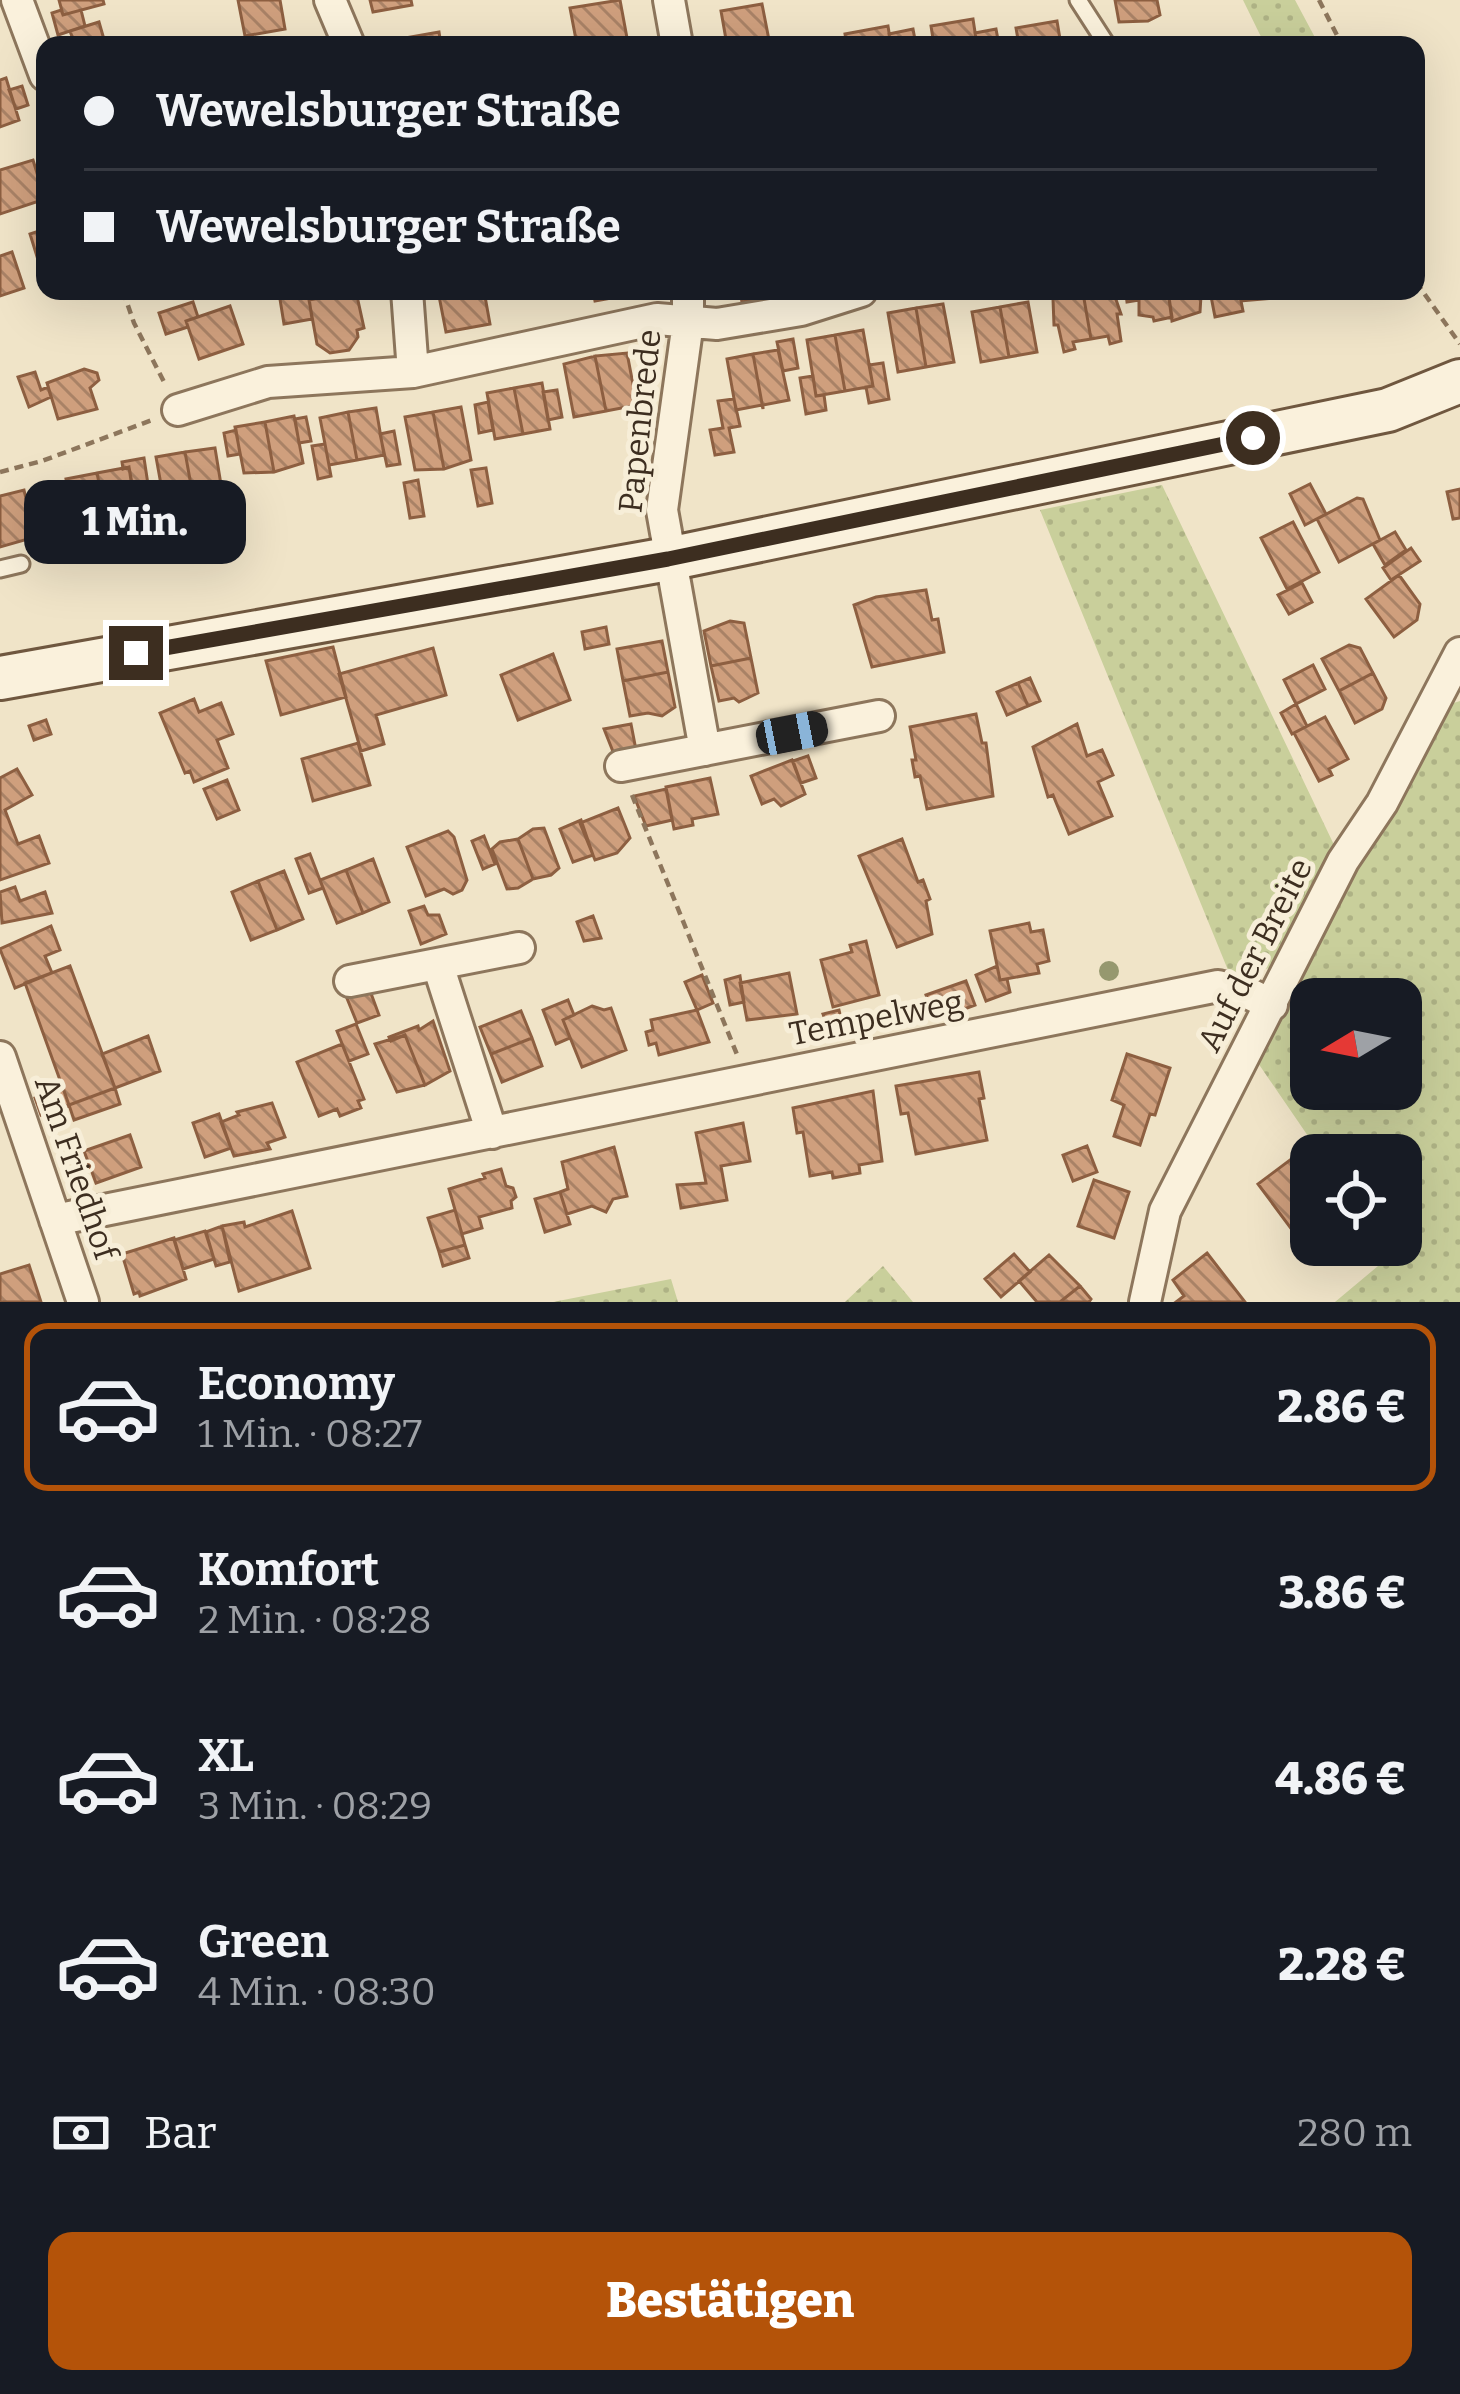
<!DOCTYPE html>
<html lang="de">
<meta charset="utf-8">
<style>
:root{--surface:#171b24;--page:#20242c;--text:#f1f3f6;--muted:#9ea1a6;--line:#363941;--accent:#b45309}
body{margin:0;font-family:Bitter,serif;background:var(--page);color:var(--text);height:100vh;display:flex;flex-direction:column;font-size:45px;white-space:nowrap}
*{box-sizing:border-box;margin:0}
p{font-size:39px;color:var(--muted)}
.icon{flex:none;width:66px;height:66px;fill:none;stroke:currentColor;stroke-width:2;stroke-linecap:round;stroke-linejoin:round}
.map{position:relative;height:1302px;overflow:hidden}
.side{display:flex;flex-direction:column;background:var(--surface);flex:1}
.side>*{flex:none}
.top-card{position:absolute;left:36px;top:36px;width:1389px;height:264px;border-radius:24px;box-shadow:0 12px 48px #0002;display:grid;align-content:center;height:264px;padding:0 48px;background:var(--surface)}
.needle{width:78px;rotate:260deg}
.tools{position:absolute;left:1290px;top:978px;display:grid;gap:24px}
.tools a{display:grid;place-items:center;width:132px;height:132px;border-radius:24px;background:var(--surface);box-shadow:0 12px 48px #0002;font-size:60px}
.end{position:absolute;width:54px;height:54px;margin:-27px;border:15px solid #3d2e20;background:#fff;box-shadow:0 0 0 6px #fff}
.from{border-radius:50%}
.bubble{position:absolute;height:84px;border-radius:24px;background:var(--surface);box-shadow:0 12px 48px #0002;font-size:39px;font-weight:800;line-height:84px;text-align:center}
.car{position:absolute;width:36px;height:72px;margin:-36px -18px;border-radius:15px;box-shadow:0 0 9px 3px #0007;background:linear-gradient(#222 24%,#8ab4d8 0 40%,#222 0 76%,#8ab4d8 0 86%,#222 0)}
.top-card b{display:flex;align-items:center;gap:42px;height:114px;font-size:45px}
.top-card b+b{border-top:3px solid var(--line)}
.top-card i{width:30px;height:30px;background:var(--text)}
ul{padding:21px 0 0;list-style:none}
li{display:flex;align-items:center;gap:36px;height:168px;margin:0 24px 18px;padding:0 24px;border:6px solid transparent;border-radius:24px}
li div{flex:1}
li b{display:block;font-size:45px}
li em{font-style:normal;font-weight:800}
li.selected{border-color:var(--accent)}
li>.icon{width:108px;height:108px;stroke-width:1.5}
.pay{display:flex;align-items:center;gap:30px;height:132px;padding:0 48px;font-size:45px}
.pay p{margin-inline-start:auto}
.action{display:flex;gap:24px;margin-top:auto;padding:24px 48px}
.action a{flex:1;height:138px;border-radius:24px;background:var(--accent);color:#fff;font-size:48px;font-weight:800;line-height:138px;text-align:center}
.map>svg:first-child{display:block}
</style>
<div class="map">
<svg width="1460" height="1302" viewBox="0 0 1460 1302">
<defs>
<pattern id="grass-dots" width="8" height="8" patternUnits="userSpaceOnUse" patternTransform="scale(3)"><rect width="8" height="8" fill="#c9cf9b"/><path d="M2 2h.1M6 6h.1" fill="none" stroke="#aeb285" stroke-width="1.8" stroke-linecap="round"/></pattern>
<pattern id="building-back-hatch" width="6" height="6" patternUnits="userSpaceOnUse" patternTransform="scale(3)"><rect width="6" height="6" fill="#cf9f7d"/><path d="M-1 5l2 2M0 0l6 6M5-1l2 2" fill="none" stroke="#a98266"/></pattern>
</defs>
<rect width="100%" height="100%" fill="#f0e4c8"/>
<!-- grass -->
<path fill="url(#grass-dots)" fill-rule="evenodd" d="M1243,0H1295L1319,45H1265Z
M1162,485L1336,849L1277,967L1230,975L1040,510Z
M1460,701V1302H1335L1390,1256L1383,1245H1401V1155H1321L1258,1063L1438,708ZM1311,999H1401V1089H1311Z
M883,1266L913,1302H845Z
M671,1279L678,1302H553Z"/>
<!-- building -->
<path fill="url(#building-back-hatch)" stroke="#8d5f41" stroke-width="3" d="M59,0H103L104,4L63,15Z
M238,0H280L285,29L245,36Z
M370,0H411L412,5L373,12Z
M620,0L627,38L577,45L570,8Z
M1115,0H1157L1160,15L1148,21L1119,22Z
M762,4L769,40L727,45L721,11Z
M61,10L63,15L81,10L85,26L58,35L52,13Z
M973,19L977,45H934L931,26Z
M1057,21L1060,39L1054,40L1055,45H1019L1016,28Z
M99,22L105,43L75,45L70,31Z
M888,26L891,45H847L845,34Z
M913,29L916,45H891L889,34Z
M996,29L999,45H977L975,33Z
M439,32L441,45H395L394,40Z
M6,78L19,120L0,127V80Z
M22,86L28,105L16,109L9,90Z
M33,160L45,199L0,214V170Z
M45,229V261L39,263L30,234Z
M12,252L24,288L0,296V256Z
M308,291L312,319L284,324L279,293Z
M465,291H484L490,324L446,332L439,296Z
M593,291H639V293L595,301Z
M740,291H797V292L742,302Z
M1113,291L1121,314H1117L1121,341L1110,344L1108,336L1091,339L1083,293Z
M1141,291H1168L1172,317L1154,321L1153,317L1139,315V300L1127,302L1126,294Z
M1168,291H1210L1211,294L1201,296L1200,312L1172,321Z
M1210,291H1239L1243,311L1215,317Z
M1239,291H1288V292L1286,297L1241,301Z
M352,292L357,296L364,328L357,330L358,337L349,350L330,353L317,344L309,300Z
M1083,293L1091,339L1073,342L1075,349L1064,352L1058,325H1054L1053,299Z
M193,302L198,317L186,321L188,327L166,334L159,313Z
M1028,302L1037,352L1009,357L1000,307Z
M943,304L954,362L926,367L916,308Z
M230,306L243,344L199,359L186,321Z
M1000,307L1009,357L981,362L972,312Z
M916,308L926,367L898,372L888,313Z
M863,330L873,386L845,391L835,335Z
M835,335L845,391L816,396L807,340Z
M793,339L798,368L783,371L777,342Z
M778,350L789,400L763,405V409L753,354Z
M627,353L637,405L606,411L595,356Z
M753,354L763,409L762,405L736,410L727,359Z
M595,356L606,411L574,417L564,364Z
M883,363L889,399L869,403L866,387L873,386L869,365Z
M84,369L97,373L99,380L90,388L97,409L58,419L47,383Z
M35,372L41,390L48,387L51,397L29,407L18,377Z
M813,376L816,396L824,395L826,410L806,414L800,378Z
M542,383L550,429L523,434L514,388Z
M514,388L523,434L495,439L487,393Z
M557,390L562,417L548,420L543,392Z
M734,399L740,426L729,428L734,452L715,455L710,430L723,428L718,401Z
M488,402L493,430L479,433L475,405Z
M461,407L471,460L444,469L433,412Z
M376,408L384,455L357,460L348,412Z
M348,412L357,460L329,465L320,418Z
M433,412L444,469L415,470L405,417Z
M294,416L303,463L274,472L265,422Z
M306,417L311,441L299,443L295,419Z
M265,422L274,472L244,473L235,427Z
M236,430L240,454L228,456L224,433Z
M394,431L400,464L387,466L380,434Z
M325,444L331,476L318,479L312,446Z
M215,448L224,503L195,507L185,452Z
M185,452L195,507L166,512L156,457Z
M144,458L149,491L133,494L129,467L123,469L122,462Z
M129,467L139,522L108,528L97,473Z
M486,468L492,503L478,506L471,470Z
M97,473L108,528L77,534L66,479Z
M418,480L424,516L410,518L404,483Z
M1310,484L1326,514L1305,525L1290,494Z
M233,485L239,515L226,517L222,487Z
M1460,489V518L1453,519L1447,492Z
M24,490L35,537L0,547V496Z
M163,496L169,526L156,528L151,499Z
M1357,498L1363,499L1380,540L1339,562L1317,519Z
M71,507L79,542L60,545L53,510Z
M1293,522L1319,572L1287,589L1261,538Z
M1395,532L1406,550L1385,565L1373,544Z
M1411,548L1420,561L1391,580L1383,568Z
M1399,575L1420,604L1417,620L1394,637L1366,599Z
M1302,583L1312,602L1289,614L1278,595Z
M926,590L932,620L938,619L944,652L872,667L854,605L876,597Z
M730,621L744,623L751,658L711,666L704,631Z
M606,627L609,644L585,649L582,632Z
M662,641L668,672L623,681L617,649Z
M1349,645L1360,648L1373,673L1339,691L1322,659Z
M333,647L346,697L281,715L266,661Z
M433,648L446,695L376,715L384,744L361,751L339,674Z
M553,654L570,700L518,720L501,675Z
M751,658L758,693L739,702L734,698L719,701L711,666Z
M1313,665L1325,689L1296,704L1284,680Z
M668,672L675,707L662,716L648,713L630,716L623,681Z
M1373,673L1386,698L1382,709L1355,723L1339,691Z
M1030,678L1040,701L1028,706L1018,683Z
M1018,683L1028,706L1007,715L997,692Z
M194,699L199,712L221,703L233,734L217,740L228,768L194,782L190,771L185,773L160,713Z
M1296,704L1307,726L1292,734L1281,713Z
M976,714L982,743H986L993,796L927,809L920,776L915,777L912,760H916L910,727Z
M1325,717L1348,759L1329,769L1332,775L1319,781L1294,733Z
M46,720L51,734L34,740L29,726Z
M631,724L636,750L614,754L604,729Z
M1077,724L1087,756L1102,750L1113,775L1098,782L1112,816L1069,834L1053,795L1048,797L1033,747Z
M358,743L370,785L313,801L302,759Z
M808,756L816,778L801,783L793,761Z
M792,760L805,794L781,806L774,799L762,804L751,776Z
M17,769L32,795L5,810L18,844L39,836L49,863L0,880V778Z
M710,778L718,814L692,819L693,825L674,829L666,787Z
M227,780L239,810L217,819L204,789Z
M666,789L672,820L646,826L634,796Z
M618,808L630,838L617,853L595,860L580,823Z
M581,820L593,855L573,862L560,829Z
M544,828L559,868L551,875L533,879L518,839L533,829Z
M448,831L454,837L467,880L462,890L453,894L444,889L426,896L407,847Z
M484,836L495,864L483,869L472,841Z
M518,839L533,879L518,888L507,889L492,849L500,842Z
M902,839L918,882L923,880L930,899L926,901L932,934L897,947L859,856Z
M310,854L323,888L309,893L296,859Z
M373,859L389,902L363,913L346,870Z
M346,870L363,913L337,923L320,880Z
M284,871L303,919L277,930L258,881Z
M258,881L277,930L251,940L232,892Z
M15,887L20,901L45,892L52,913L2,923L0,892Z
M424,906L428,915H439L446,934L421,944L409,911Z
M593,916L601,938L584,941L577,922Z
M1029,923L1031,932L1043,930L1049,961L1037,964L1039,973L1000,980L990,931Z
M51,926L60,950L45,956L52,973L15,988L0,949Z
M866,941L879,995L833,1007L821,960L852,952L850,945Z
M70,966L115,1088L69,1105L25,983Z
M997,966L1000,980L1007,979L1010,992L986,1001L976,975Z
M789,973L797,1014L747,1020L740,983Z
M702,975L713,1003L697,1010L685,982Z
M740,976L744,1002L730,1005L725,980Z
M966,981L975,1005L935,1020L926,995Z
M369,988L379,1015L357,1023L346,996Z
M568,1000L574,1015L563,1020L570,1038L556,1044L543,1010Z
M592,1006L604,1010L611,1008L626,1050L582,1067L563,1020Z
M697,1010L709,1042L659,1055L656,1043L649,1045L646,1032L653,1030L651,1020Z
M839,1010L845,1035L832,1038L823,1014Z
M521,1011L532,1038L491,1054L480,1027Z
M433,1021L450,1071L425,1085L405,1035L391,1041L389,1037L418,1026L419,1030Z
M356,1024L368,1054L349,1061L337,1031Z
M405,1035L425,1085L397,1092L375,1044Z
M148,1036L160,1071L115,1088L102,1054Z
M532,1038L542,1066L502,1082L491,1054Z
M342,1044L364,1099L358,1101L361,1108L340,1116L337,1109L319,1116L297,1062Z
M1127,1054L1170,1068L1155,1115L1150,1114L1140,1145L1114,1136L1124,1105L1112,1100Z
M979,1072L984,1098L979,1099L987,1140L916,1154L908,1113L901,1114L896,1086Z
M63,1088L69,1105L41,1115L35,1098Z
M115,1088L120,1104L74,1120L69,1105Z
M873,1091L882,1161L859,1165L860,1173L833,1178L832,1172L810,1176L803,1132L797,1133L793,1108Z
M272,1103L285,1137L267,1143L270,1149L234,1156L221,1122L239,1115L237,1112Z
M219,1114L231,1148L205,1157L193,1123Z
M743,1123L750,1161L721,1166L727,1200L681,1208L677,1185L706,1183L696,1133Z
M130,1135L141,1167L96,1183L84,1151Z
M1087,1146L1097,1172L1073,1181L1063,1155Z
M614,1147L627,1196L613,1199L606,1212L592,1206L567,1214L560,1192L568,1189L562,1162Z
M1294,1157L1311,1179L1314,1245L1307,1250L1258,1184Z
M501,1169L506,1186L513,1188L516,1197L511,1201L512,1208L479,1217L482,1228L462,1234L449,1189L485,1178L483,1174Z
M1094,1180L1129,1192L1114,1238L1078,1226Z
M560,1192L570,1224L545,1232L535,1199Z
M455,1210L465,1245L439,1252L428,1218Z
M292,1211L310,1268L239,1291L222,1226L244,1222L245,1227Z
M222,1226L230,1262L216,1266L206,1232Z
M205,1231L214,1259L183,1269L174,1240Z
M174,1238L186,1279L140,1296L139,1292L134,1294L122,1254Z
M465,1245L469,1258L443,1266L439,1252Z
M1207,1253L1245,1302H1176L1184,1296L1173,1280Z
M1014,1254L1030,1272L1001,1297L985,1279Z
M1049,1255L1080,1286L1060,1302H1037L1019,1281Z
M29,1265L41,1302H0V1274Z
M1080,1286L1091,1299L1089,1302H1060Z"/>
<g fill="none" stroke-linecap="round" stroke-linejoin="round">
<defs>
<path id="service" d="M1078,0L1107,45
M0,569L21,564"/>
<path id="minor" d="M17,0L45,75
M330,0L349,45
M669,0L677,45
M407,291L413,372
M688,291V322L662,510L705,750
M178,410L268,382L413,372L657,319L717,324L801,310L861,291
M621,766L879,716
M438,965L492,1133
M350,981L519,948
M0,1057L83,1302
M55,1220L1218,986L1250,994L1272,1005
M1145,1302L1165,1211L1343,861L1382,803L1460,653"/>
<path id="secondary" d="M0,678L668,559L1388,410L1460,381"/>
</defs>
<!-- service casing -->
<use href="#service" stroke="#8d765c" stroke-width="21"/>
<!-- minor casing -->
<use href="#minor" stroke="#8d765c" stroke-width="36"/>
<!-- secondary casing -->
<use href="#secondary" stroke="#6f573f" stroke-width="48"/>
<!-- path -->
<path stroke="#8d765c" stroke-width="4.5" stroke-dasharray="9 6" stroke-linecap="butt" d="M1319,0L1342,45
M1416,282L1460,344
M123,291L134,323L165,384
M0,472L42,461L155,419
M632,795L738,1057"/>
<!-- service -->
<use href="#service" stroke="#faf1dc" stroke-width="15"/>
<!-- minor -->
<use href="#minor" stroke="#faf1dc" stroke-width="30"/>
<!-- secondary -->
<use href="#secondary" stroke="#faf1dc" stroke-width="42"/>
</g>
<!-- trees -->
<circle fill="#96986f" cx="1109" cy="971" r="10"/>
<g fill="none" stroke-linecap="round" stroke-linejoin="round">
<!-- route -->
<path stroke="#3d2e20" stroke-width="15" d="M136,653L668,559L1253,438"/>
</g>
<g text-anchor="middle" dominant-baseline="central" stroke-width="10" stroke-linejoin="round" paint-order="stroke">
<!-- street labels -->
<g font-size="33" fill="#3d2e20" stroke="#f7eed8">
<text transform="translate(640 421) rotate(-84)">Papenbrede</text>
<text transform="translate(1255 955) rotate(-63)">Auf der Breite</text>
<text transform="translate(876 1018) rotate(-11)">Tempelweg</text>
<text transform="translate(76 1168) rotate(71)">Am Friedhof</text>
</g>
</g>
</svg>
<div class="tools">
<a><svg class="needle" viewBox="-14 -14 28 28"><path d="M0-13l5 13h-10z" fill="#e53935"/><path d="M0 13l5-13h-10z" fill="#9ea1a6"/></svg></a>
<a><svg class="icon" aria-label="locate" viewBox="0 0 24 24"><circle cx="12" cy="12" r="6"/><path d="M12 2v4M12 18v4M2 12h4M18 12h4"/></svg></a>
</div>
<i class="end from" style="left:1253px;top:438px"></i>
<i class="end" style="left:136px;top:653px"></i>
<div class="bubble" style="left:24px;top:480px;width:222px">1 Min.</div>
<i class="car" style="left:792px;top:733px;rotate:79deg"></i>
<div class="top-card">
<b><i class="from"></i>Wewelsburger Straße</b>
<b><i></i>Wewelsburger Straße</b>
</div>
</div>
<section class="side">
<ul>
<li class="selected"><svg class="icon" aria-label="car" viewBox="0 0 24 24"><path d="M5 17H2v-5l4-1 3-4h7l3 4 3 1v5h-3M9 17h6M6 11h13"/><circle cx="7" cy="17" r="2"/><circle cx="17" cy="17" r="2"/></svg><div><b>Economy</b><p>1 Min. · 08:27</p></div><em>2.86 €</em></li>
<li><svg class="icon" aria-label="car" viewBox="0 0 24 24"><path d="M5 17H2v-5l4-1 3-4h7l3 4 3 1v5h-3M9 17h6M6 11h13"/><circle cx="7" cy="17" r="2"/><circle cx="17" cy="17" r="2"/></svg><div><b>Komfort</b><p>2 Min. · 08:28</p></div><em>3.86 €</em></li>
<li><svg class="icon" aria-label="car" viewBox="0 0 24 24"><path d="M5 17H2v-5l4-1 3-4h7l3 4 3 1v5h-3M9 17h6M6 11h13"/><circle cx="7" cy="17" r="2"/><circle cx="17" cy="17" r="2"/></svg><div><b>XL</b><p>3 Min. · 08:29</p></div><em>4.86 €</em></li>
<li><svg class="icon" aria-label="car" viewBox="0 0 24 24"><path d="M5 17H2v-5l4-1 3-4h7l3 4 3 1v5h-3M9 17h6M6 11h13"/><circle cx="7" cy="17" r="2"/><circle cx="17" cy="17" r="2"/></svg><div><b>Green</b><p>4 Min. · 08:30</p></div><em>2.28 €</em></li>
</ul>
<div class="pay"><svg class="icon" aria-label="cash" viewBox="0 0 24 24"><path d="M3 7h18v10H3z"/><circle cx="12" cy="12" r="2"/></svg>Bar<p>280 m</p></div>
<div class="action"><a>Bestätigen</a></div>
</section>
